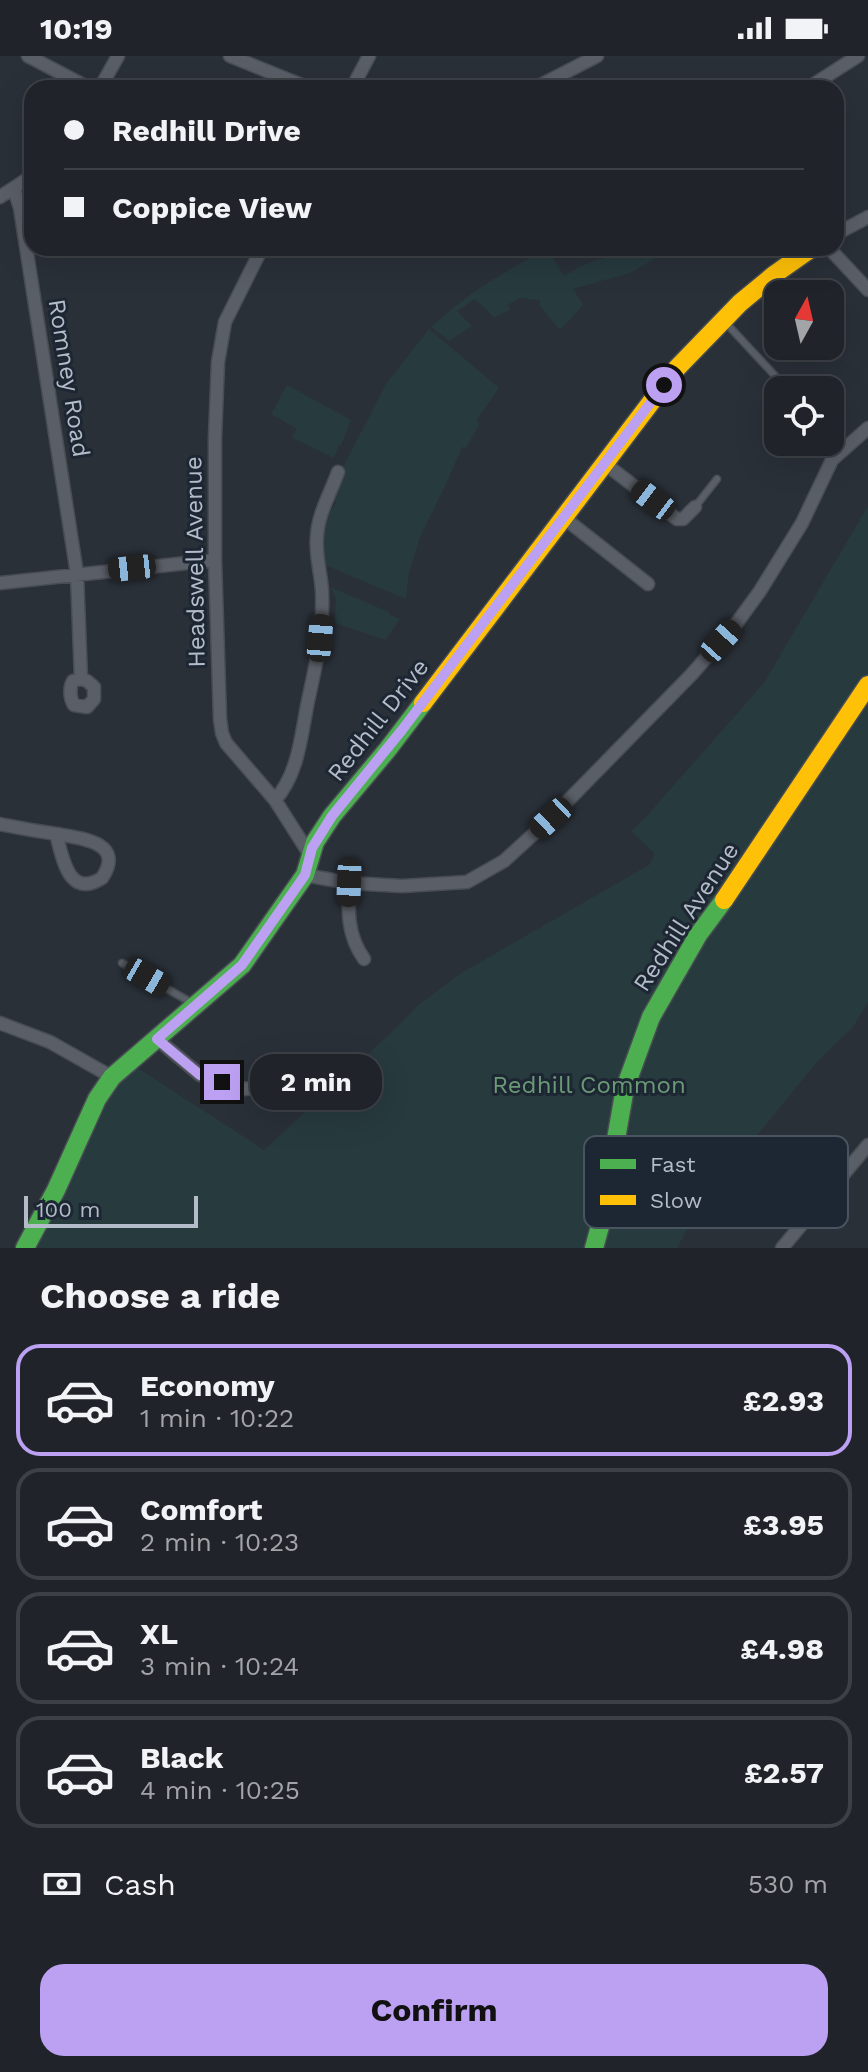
<!DOCTYPE html>
<meta charset="utf-8">
<style>
:root{--surface:#20242a;--page:#282c32;--text:#f1f3f6;--muted:#a2a4a8;--line:#3d4147;--accent:#bca0f2}
body{margin:0;font-family:"Work Sans",sans-serif;background:var(--page);color:var(--text);height:100vh;display:flex;flex-direction:column;font-size:30px;white-space:nowrap}
*{box-sizing:border-box;margin:0}
p{font-size:26px;color:var(--muted)}
.icon{flex:none;width:44px;height:44px;fill:none;stroke:currentColor;stroke-width:2;stroke-linecap:round;stroke-linejoin:round}
.map{position:relative;height:1192px;overflow:hidden}
.panel{display:flex;flex-direction:column;background:var(--surface);flex:1}
.panel>*{flex:none}
.top-card{position:absolute;left:24px;top:24px;width:820px;height:176px;border-radius:24px;box-shadow:0 8px 32px #0002,0 0 0 2px var(--line);display:grid;align-content:center;height:176px;padding:0 40px;background:var(--surface)}
.needle{width:52px;rotate:8deg}
.tools{position:absolute;left:764px;top:224px;display:grid;gap:16px}
.tools a{display:grid;place-items:center;width:80px;height:80px;border-radius:16px;background:var(--surface);box-shadow:0 8px 32px #0002,0 0 0 2px var(--line);font-size:40px}
.scale{position:absolute;left:24px;bottom:20px;width:174px;box-sizing:border-box;padding-left:8px;border:4px solid #b4bcc9;border-top:0;font-size:22px;line-height:28px;white-space:nowrap;color:#b4bcc9;-webkit-text-stroke:6px #1d2633;paint-order:stroke}
.end{position:absolute;width:36px;height:36px;margin:-18px;border:10px solid #bca0f2;background:#111;box-shadow:0 0 0 4px #111}
.from{border-radius:50%}
.bubble{position:absolute;height:56px;border-radius:24px;background:var(--surface);box-shadow:0 8px 32px #0002,0 0 0 2px var(--line);font-size:26px;font-weight:700;line-height:56px;text-align:center}
.car{position:absolute;width:24px;height:48px;margin:-24px -12px;border-radius:10px;box-shadow:0 0 6px 2px #0007;background:linear-gradient(#222 24%,#8ab4d8 0 40%,#222 0 76%,#8ab4d8 0 86%,#222 0)}
.top-card b{display:flex;align-items:center;gap:28px;height:76px;font-size:30px}
.top-card b+b{border-top:2px solid var(--line)}
.top-card i{width:20px;height:20px;background:var(--text)}
ul{padding:0;list-style:none}
li{display:flex;align-items:center;gap:24px;height:112px;margin:0 16px 12px;padding:0 24px;border:4px solid var(--line);border-radius:24px}
li div{flex:1}
li b{display:block;font-size:30px}
li em{font-style:normal;font-weight:700}
li.selected{border-color:var(--accent)}
li>.icon{width:72px;height:72px;stroke-width:1.5}
h2{padding:0 40px;font-size:36px;line-height:96px}
.pay{display:flex;align-items:center;gap:20px;height:88px;padding:0 40px;font-size:30px}
.pay p{margin-inline-start:auto}
.action{display:flex;gap:16px;margin-top:auto;padding:16px 40px}
.action a{flex:1;height:92px;border-radius:24px;background:var(--accent);color:#111;font-size:32px;font-weight:700;line-height:92px;text-align:center}
.status{display:flex;justify-content:space-between;align-items:center;height:56px;padding:0 40px;background:var(--surface);direction:ltr}
.status svg{height:22px;fill:currentColor}
.map>svg:first-child{display:block}
</style>
<div class="status"><b>10:19</b><svg viewBox="0 0 49 12"><path d="M0 12V9h3v3zM5 12V6h3v6zM10 12V3h3v9zM15 12V0h3v12zM26 1h20v11H26zM47 4h2v5h-2z"/></svg></div>
<div class="map">
<svg width="868" height="1192" viewBox="0 0 868 1192">
<rect width="100%" height="100%" fill="#2a3038"/>
<!-- green -->
<path fill="#273a3e" d="M547,193L564,220C591,202 620,197 652,194L656,202L630,217L573,233L583,249L560,274L539,249L540,244L519,242L508,249L510,254L494,261L475,243L457,255L472,270L449,285L431,271C465,239 505,215 547,193Z
M429,273L499,332L476,365L480,367L466,392L462,391L448,424L420,481L409,517L406,543L323,508C323,481 319,468 337,446L327,442L386,328Z
M287,329L351,364L341,389L337,390L338,392L334,402L291,381L297,373L271,358Z
M868,450V946L853,971L817,1006L701,1148L677,1192H25L97,1043L130,1007L264,1094L394,974L417,950L463,916L649,809L655,798L631,775L644,763L764,627Z
M330,531L389,556L390,559L400,563L385,584L335,567L336,542Z"/>
<g fill="none" stroke-linecap="round" stroke-linejoin="round">
<defs>
<path id="lane" d="M725,266L779,324
M695,451L717,423
M122,907L192,947"/>
<path id="street" d="M28,0L89,32
M230,0L309,32
M100,32L118,0
M352,32L369,0
M535,32L597,0
M808,32L858,0
M14,133L20,152L77,518L81,623L87,625L94,631V643L87,651L74,649C70,643 69,632 73,625L81,623
M0,141L32,120
M836,178L868,161
M262,192L225,266L218,306L215,381V504L220,663L222,677L226,687L275,744L310,799
M829,192L868,234
M604,407L677,463H683L695,451
M563,461L648,528
M0,527L215,504
M275,744C299,717 301,679 308,645C316,609 324,573 322,535C321,517 315,499 317,480C318,458 331,436 338,416
M0,768C19,772 38,775 56,778C80,782 126,786 102,822C68,843 63,802 56,778
M305,819L349,827L402,830L467,826L504,805L551,762L691,619L736,568L760,535L802,467L832,404L868,372
M349,827C348,855 347,879 364,903
M0,967L50,986L112,1021
M157,983L200,1019L244,1033L298,1027
M782,1192L868,1089"/>
<path id="fast" d="M25,1192L56,1134L97,1043L112,1021L242,909L305,819L315,786L332,760L388,693L423,647
M594,1192L602,1163L625,1032L651,961L698,879L724,844"/>
<path id="slow" d="M423,647L677,312L740,247L775,218L812,192
M724,844L868,629"/>
</defs>
<!-- lane casing -->
<use href="#lane" stroke="#484c53" stroke-width="9"/>
<!-- street casing -->
<use href="#street" stroke="#484c53" stroke-width="15"/>
<!-- fast casing -->
<use href="#fast" stroke="#484c53" stroke-width="21"/>
<!-- slow casing -->
<use href="#slow" stroke="#484c53" stroke-width="21"/>
<!-- lane -->
<use href="#lane" stroke="#5a5e66" stroke-width="6"/>
<!-- street -->
<use href="#street" stroke="#5a5e66" stroke-width="12"/>
<!-- fast -->
<use href="#fast" stroke="#4caf50" stroke-width="18"/>
<!-- slow -->
<use href="#slow" stroke="#ffc107" stroke-width="18"/>
</g>
<g fill="none" stroke-linecap="round" stroke-linejoin="round">
<!-- route -->
<path stroke="#bca0f2" stroke-width="10" d="M222,1026L200,1019L157,983L242,909L305,819L312,792L332,760L402,674L664,329"/>
</g>
<g text-anchor="middle" dominant-baseline="central" stroke-width="6" stroke-linejoin="round" paint-order="stroke">
<!-- street labels -->
<g font-size="24" fill="#b4bcc9" stroke="#1d2633">
<text transform="translate(69 322) rotate(81)">Romney Road</text>
<text transform="translate(195 506) rotate(-91)">Headswell Avenue</text>
<text transform="translate(378 664) rotate(-52)">Redhill Drive</text>
<text transform="translate(686 861) rotate(-57)">Redhill Avenue</text>
</g>
<!-- park labels -->
<g font-size="24" fill="#6b9a76" stroke="#1d2633">
<text x="589" y="1029">Redhill Common</text>
</g>
</g>
<!-- legend -->
<rect x="584" y="1080" width="264" height="92" rx="12" fill="#1d2633" stroke="#4a5360" stroke-width="2"/>
<rect x="600" y="1103" width="36" height="10" fill="#4caf50"/>
<rect x="600" y="1139" width="36" height="10" fill="#ffc107"/>
<g font-size="22" fill="#b4bcc9">
<text x="650" y="1116">Fast</text>
<text x="650" y="1152">Slow</text>
</g>
</svg>
<div class="tools">
<a><svg class="needle" viewBox="-14 -14 28 28"><path d="M0-13l5 13h-10z" fill="#e53935"/><path d="M0 13l5-13h-10z" fill="#a2a4a8"/></svg></a>
<a><svg class="icon" aria-label="locate" viewBox="0 0 24 24"><circle cx="12" cy="12" r="6"/><path d="M12 2v4M12 18v4M2 12h4M18 12h4"/></svg></a>
</div>
<div class="scale">100 m</div>
<i class="end from" style="left:664px;top:329px"></i>
<i class="end" style="left:222px;top:1026px"></i>
<div class="bubble" style="left:250px;top:998px;width:132px">2 min</div>
<i class="car" style="left:653px;top:444px;rotate:307deg"></i>
<i class="car" style="left:132px;top:512px;rotate:264deg"></i>
<i class="car" style="left:320px;top:582px;rotate:5deg"></i>
<i class="car" style="left:721px;top:585px;rotate:42deg"></i>
<i class="car" style="left:551px;top:762px;rotate:227deg"></i>
<i class="car" style="left:349px;top:827px;rotate:182deg"></i>
<i class="car" style="left:147px;top:921px;rotate:120deg"></i>
<div class="top-card">
<b><i class="from"></i>Redhill Drive</b>
<b><i></i>Coppice View</b>
</div>
</div>
<section class="panel">
<h2>Choose a ride</h2>
<ul>
<li class="selected"><svg class="icon" aria-label="car" viewBox="0 0 24 24"><path d="M5 17H2v-5l4-1 3-4h7l3 4 3 1v5h-3M9 17h6M6 11h13"/><circle cx="7" cy="17" r="2"/><circle cx="17" cy="17" r="2"/></svg><div><b>Economy</b><p>1 min · 10:22</p></div><em>£2.93</em></li>
<li><svg class="icon" aria-label="car" viewBox="0 0 24 24"><path d="M5 17H2v-5l4-1 3-4h7l3 4 3 1v5h-3M9 17h6M6 11h13"/><circle cx="7" cy="17" r="2"/><circle cx="17" cy="17" r="2"/></svg><div><b>Comfort</b><p>2 min · 10:23</p></div><em>£3.95</em></li>
<li><svg class="icon" aria-label="car" viewBox="0 0 24 24"><path d="M5 17H2v-5l4-1 3-4h7l3 4 3 1v5h-3M9 17h6M6 11h13"/><circle cx="7" cy="17" r="2"/><circle cx="17" cy="17" r="2"/></svg><div><b>XL</b><p>3 min · 10:24</p></div><em>£4.98</em></li>
<li><svg class="icon" aria-label="car" viewBox="0 0 24 24"><path d="M5 17H2v-5l4-1 3-4h7l3 4 3 1v5h-3M9 17h6M6 11h13"/><circle cx="7" cy="17" r="2"/><circle cx="17" cy="17" r="2"/></svg><div><b>Black</b><p>4 min · 10:25</p></div><em>£2.57</em></li>
</ul>
<div class="pay"><svg class="icon" aria-label="cash" viewBox="0 0 24 24"><path d="M3 7h18v10H3z"/><circle cx="12" cy="12" r="2"/></svg>Cash<p>530 m</p></div>
<div class="action"><a>Confirm</a></div>
</section>
